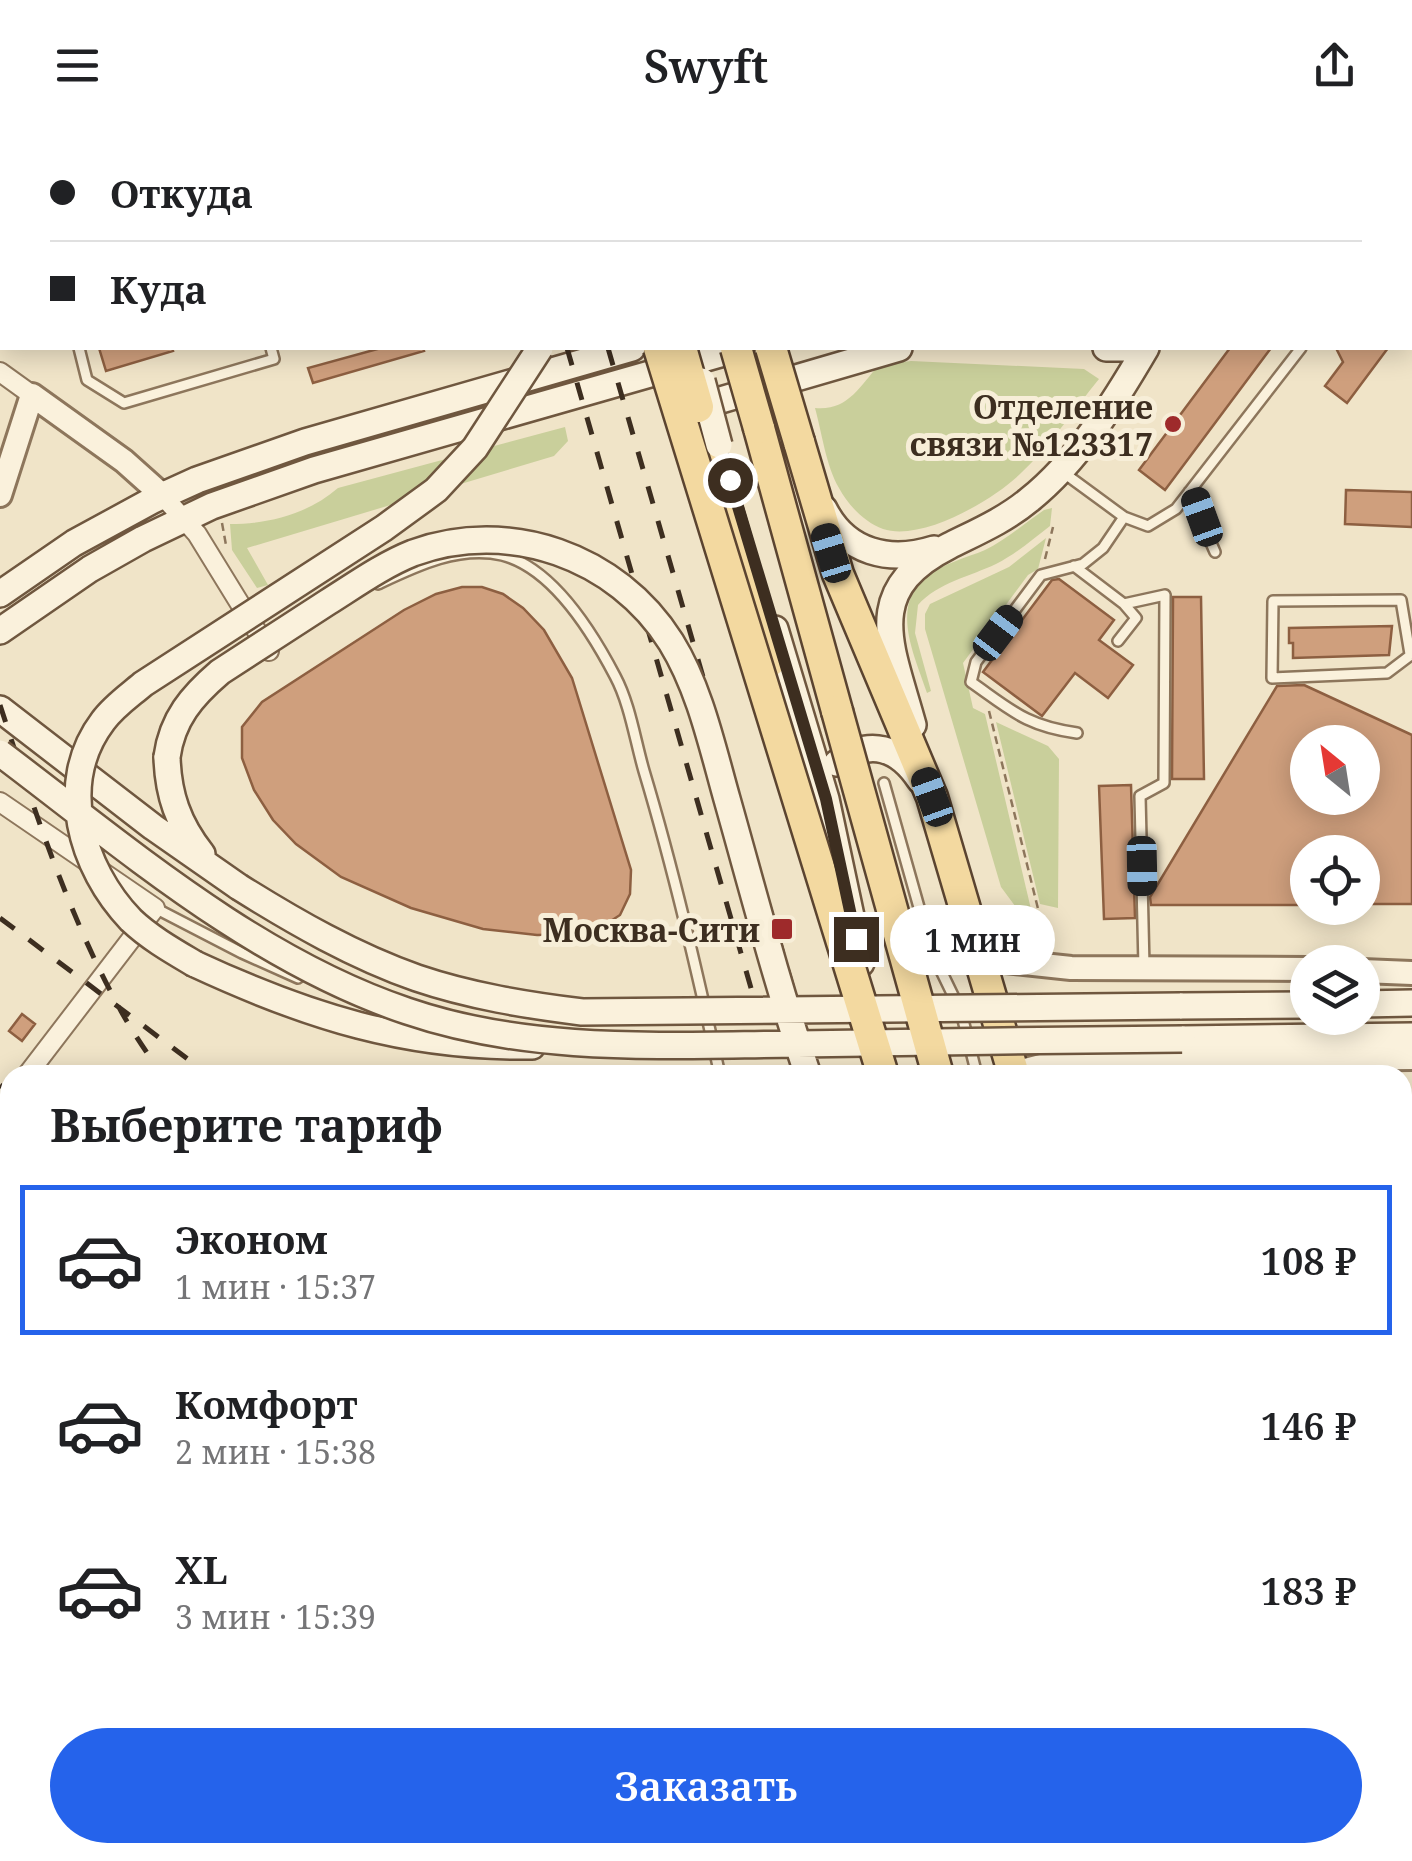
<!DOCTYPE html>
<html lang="ru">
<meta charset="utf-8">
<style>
:root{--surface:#fff;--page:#f6f6f6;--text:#202124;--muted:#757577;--line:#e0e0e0;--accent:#2563eb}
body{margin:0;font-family:"Noto Serif",serif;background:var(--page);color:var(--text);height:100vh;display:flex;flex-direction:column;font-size:38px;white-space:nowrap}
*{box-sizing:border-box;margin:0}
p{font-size:32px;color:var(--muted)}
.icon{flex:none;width:55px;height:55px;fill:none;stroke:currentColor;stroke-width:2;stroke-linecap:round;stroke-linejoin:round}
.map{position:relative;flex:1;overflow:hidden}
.details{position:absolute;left:0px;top:935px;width:1412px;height:798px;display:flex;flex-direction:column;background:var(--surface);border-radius:30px 30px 0 0;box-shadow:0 5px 25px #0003}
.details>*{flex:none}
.banner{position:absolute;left:0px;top:0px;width:1412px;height:220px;box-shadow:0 5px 25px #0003;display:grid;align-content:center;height:220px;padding:0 50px;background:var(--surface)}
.needle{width:65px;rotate:330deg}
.buttons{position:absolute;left:1290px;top:595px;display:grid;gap:20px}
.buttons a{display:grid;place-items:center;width:90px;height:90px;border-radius:50%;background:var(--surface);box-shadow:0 5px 25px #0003;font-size:50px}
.end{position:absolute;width:45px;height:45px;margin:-22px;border:12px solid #3d2e20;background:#fff;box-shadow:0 0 0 5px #fff}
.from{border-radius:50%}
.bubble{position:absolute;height:70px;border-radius:35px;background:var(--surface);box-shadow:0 5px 25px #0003;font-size:32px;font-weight:600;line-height:70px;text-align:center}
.car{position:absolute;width:30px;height:60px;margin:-30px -15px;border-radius:12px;box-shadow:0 0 8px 2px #0007;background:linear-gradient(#222 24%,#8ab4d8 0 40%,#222 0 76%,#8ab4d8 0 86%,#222 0)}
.banner b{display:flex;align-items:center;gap:35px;height:95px;font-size:38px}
.banner b+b{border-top:2px solid var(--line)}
.banner i{width:25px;height:25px;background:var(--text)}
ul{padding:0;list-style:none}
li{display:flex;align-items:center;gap:30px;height:150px;margin:0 20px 15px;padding:0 30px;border:5px solid transparent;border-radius:0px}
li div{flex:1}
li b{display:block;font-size:38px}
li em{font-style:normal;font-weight:600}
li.selected{border-color:var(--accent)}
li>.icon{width:90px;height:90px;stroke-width:1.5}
h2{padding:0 50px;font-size:45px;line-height:120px}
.button{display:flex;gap:20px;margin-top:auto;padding:20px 50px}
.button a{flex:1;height:115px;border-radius:60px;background:var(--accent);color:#fff;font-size:40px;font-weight:600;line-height:115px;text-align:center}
header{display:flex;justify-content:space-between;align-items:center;height:130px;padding:0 50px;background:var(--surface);font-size:45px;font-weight:600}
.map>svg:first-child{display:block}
</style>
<header><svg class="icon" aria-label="menu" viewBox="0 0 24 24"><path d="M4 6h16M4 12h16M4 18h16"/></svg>Swyft<svg class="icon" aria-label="share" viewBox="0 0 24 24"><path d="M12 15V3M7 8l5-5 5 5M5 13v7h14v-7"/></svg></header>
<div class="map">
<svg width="1412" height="1731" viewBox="0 0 1412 1731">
<rect width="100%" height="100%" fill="#f0e4c8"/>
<!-- green -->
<path fill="#c9cf9b" d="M911,231L1084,239L1099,249C1073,281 1050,316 1020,344C993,370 922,412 883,399C864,392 848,375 839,358C826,336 822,303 815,278C848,281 859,257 879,235Z
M565,297L568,311L554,326L247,418L268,455L257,458L232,420L230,394C269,394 308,384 338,358Z
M1052,378L1050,396C1033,409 1016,424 996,434C971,446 937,453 918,475L915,503L931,561L927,563C915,526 889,476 927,446C944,433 966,428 985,420C1006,410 1025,393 1044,380Z
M1046,408L1038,439L1028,445L963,533L973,578L985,584L1034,792L1021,784L1001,757L925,499V484L930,474L1009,437Z
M996,592L1048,616L1059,629L1058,778L1040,774Z"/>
<!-- building -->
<path fill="#cf9f7d" stroke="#8d5f41" stroke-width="2.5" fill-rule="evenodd" d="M99,218H172L173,221L106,241Z
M381,218H423L424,221L313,253L308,238Z
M1230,218H1271L1165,360L1139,340Z
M1336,218H1388L1347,273L1325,256L1343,232Z
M1346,360L1412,362V397L1345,394Z
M1059,449L1114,490L1099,510L1133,535L1108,568L1075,543L1042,586L983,542L1052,450Z
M462,457H482L503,464L523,478L544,500L572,548L631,740L630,764L620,785L591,804L537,805L483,799L411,778L341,747L296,714L273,690L254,660L242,628V597L262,572L404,480L436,464Z
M1173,467H1201L1204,649H1172Z
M1392,496L1389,525L1293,528V513H1289V498Z
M1304,555L1412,605V774H1362V722H1308V775H1151L1150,767L1277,556ZM1308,612H1362V668H1308Z
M1131,655L1135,788L1104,789L1099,656Z
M22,884L35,894L22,911L9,901Z"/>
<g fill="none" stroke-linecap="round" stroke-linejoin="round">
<defs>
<path id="service" d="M170,0L171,2
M292,0V2
M424,0L425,2
M481,0V2
M995,0L996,2
M1410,77L1412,74
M0,135L2,133
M0,205L2,201
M79,218L87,250L124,273L274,229L271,218
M1064,343L1124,387L1148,396L1176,379L1301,218
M1189,362L1215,422
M1074,436L1124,474L1165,465L1164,653L1140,666L1144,837
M378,454C416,436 459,415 502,425C553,438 592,502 615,546C630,574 635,610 644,641C674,741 697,842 720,945
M1118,511L1136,488L1124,474
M1410,524L1401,470L1273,471L1272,548L1387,543L1412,524
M1077,603C1026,596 1011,580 971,552L976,532L1041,445L1083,434L1103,418L1124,387
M884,653L931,820L961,882L977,945
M155,778L242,823L298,848
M931,820L975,827
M1402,1519L1412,1514
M97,1722L100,1731
M251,1722L261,1731
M427,1731L434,1722"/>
<path id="minor" d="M0,242L32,265
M162,365L197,404L269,521
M0,672L155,778L27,945
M1402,1340L1412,1353"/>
<path id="tertiary" d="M0,365L32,265L124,331L162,365
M978,828L1071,838L1308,839
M1362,841L1412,843
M1013,943L1057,932L1412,928
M0,1021L10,1029
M725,1722L728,1731"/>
<path id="secondary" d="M1161,0L1162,2
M1195,0L1202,2
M827,2L829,0
M883,2L885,0
M1257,2L1262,0
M1303,2L1305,0
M1106,218H1123
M691,285L707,274L899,218
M824,379C846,423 890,433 934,419
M0,464L74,413L153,370L197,350L305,312L632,218
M775,499L826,669L861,833
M0,501L90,439L143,409L212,376L314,340L741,218
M0,579L153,697L239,757
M913,595C892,517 860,461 949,416C977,402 1005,390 1029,370C1078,331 1115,271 1146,218
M167,627C168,664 178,694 202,724
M837,633C870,607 899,618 920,650
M195,834C307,886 407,918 532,916
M1362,874L1412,873
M1180,876L1308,875
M1182,909L1412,906
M1402,1579L1412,1584
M1305,1722L1315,1731"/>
<path id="primary" d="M590,0L591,2
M621,0L622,2
M673,0L674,2
M698,0L699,2
M759,298L837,581
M799,312L838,444L932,667L1014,945
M709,318L770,531
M1402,1619L1412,1650
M1384,1722L1392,1731
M1027,1731V1722"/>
</defs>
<!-- service casing -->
<use href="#service" stroke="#8d765c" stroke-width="14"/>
<!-- minor casing -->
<use href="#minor" stroke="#8d765c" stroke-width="22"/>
<!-- tertiary casing -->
<use href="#tertiary" stroke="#8d765c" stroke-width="28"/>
<!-- secondary casing -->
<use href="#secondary" stroke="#6f573f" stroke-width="30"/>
<!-- primary casing -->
<use href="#primary" stroke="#5b4430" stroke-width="35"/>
<!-- path -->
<path stroke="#8d765c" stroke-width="2.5" stroke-dasharray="8 5" stroke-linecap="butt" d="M222,393L226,415
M1045,429L1053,397
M989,581L1044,803
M0,1506L10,1514
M0,1545L10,1533
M0,1553L10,1565
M0,1696L10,1704
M33,1722L44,1731
M72,1722L76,1731
M282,1722L292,1731
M458,1722L468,1731
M575,1722L585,1731
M670,1722L680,1731
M1070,1722L1080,1731
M1086,1722L1096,1731
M1142,1722L1152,1731
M403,1731L410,1722
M476,1731L483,1722
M562,1731L569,1722"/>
<!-- service -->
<use href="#service" stroke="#faf1dc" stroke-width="9"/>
<!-- minor -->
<use href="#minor" stroke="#faf1dc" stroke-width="18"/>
<!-- tertiary -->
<use href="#tertiary" stroke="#faf1dc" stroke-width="22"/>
<!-- secondary -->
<use href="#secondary" stroke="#faf1dc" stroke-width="25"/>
<!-- primary -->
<use href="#primary" stroke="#f3d9a0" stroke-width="30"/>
<!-- rail -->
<path stroke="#3d2e20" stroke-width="5" stroke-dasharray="18 18" stroke-linecap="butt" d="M519,0L520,2
M547,0L548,2
M13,2L16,0
M567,218L776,945
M608,218L818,945
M0,575C34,679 68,785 121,881C133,903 148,924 162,945
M0,788L209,945
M0,955L10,963
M802,1722L807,1731
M939,1722L940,1731
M992,1722V1731
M1104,1722L1114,1731
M1197,1722L1207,1731
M1230,1722L1240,1731"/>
<defs>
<path id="secondary-bridge" d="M702,251L719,315
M0,623C126,718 255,830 407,881C533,924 666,915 797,914C925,912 1054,910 1182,909
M167,627C172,589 192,566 220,542C256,519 292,495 328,472C355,455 383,435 413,423C509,388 617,426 671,512C700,559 712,616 727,669C753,761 777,854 808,945
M239,757C295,792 354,826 417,848C470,866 526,875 582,882L1180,876
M195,834C173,821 150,808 131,790C81,738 56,653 103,591C114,576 129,566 143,554L384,398L436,360L475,318L540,218"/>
<path id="primary-bridge" d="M659,218L883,945
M681,218L698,277
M736,218L759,298
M771,218L799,312
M837,581L938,945
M1402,1673L1412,1683"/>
</defs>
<!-- secondary-bridge casing -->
<use href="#secondary-bridge" stroke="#6f573f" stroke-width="30" stroke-linecap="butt"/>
<!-- primary-bridge casing -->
<use href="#primary-bridge" stroke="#5b4430" stroke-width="35" stroke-linecap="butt"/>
<!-- secondary-bridge -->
<use href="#secondary-bridge" stroke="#faf1dc" stroke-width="25"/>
<!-- primary-bridge -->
<use href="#primary-bridge" stroke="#f3d9a0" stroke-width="30"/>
</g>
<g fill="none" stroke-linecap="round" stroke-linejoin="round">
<!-- route -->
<path stroke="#3d2e20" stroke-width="12" d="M730,350L826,669L856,809"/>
</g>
<!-- markers -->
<g fill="#9e2a2b" stroke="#f7eed8" stroke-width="4">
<circle cx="1173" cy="294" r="10"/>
<rect x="770" y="787" width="24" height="24" rx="5"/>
</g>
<g text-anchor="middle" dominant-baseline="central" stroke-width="10" stroke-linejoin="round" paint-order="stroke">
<!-- poi labels -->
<g font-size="32" font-weight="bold" fill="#3d2e20" stroke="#f7eed8" text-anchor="end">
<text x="1153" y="276">Отделение<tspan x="1153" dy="37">связи №123317</tspan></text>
<text x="760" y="799">Москва-Сити</text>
</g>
</g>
</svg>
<div class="buttons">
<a><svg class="needle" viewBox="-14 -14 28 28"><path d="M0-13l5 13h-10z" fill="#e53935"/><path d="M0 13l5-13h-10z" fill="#757577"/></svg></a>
<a><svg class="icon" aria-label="locate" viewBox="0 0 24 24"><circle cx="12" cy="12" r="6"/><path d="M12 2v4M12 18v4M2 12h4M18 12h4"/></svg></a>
<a><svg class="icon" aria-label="layers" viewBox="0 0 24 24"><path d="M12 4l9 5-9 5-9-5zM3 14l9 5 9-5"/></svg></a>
</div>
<i class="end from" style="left:730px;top:350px"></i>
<i class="end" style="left:856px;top:809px"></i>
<div class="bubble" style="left:890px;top:775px;width:165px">1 мин</div>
<i class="car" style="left:1202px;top:387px;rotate:340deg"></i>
<i class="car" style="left:831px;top:423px;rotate:343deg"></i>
<i class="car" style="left:998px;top:503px;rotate:37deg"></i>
<i class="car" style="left:932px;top:667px;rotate:340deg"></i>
<i class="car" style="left:1142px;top:736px;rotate:179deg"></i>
<div class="banner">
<b><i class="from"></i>Откуда</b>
<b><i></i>Куда</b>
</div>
<section class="details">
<h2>Выберите тариф</h2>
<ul>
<li class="selected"><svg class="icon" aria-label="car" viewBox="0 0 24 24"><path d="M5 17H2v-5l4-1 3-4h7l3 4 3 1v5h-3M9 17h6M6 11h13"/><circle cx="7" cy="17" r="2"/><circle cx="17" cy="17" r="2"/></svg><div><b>Эконом</b><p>1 мин · 15:37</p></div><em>108 ₽</em></li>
<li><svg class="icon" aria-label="car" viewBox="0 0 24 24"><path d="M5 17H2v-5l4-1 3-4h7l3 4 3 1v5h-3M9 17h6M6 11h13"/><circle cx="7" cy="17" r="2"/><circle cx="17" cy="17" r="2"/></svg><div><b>Комфорт</b><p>2 мин · 15:38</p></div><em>146 ₽</em></li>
<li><svg class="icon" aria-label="car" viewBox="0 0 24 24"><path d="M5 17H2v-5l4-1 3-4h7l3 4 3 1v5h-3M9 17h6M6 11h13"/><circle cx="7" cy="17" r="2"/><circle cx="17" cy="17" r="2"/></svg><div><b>XL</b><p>3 мин · 15:39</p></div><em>183 ₽</em></li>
</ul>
<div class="button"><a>Заказать</a></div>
</section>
</div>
